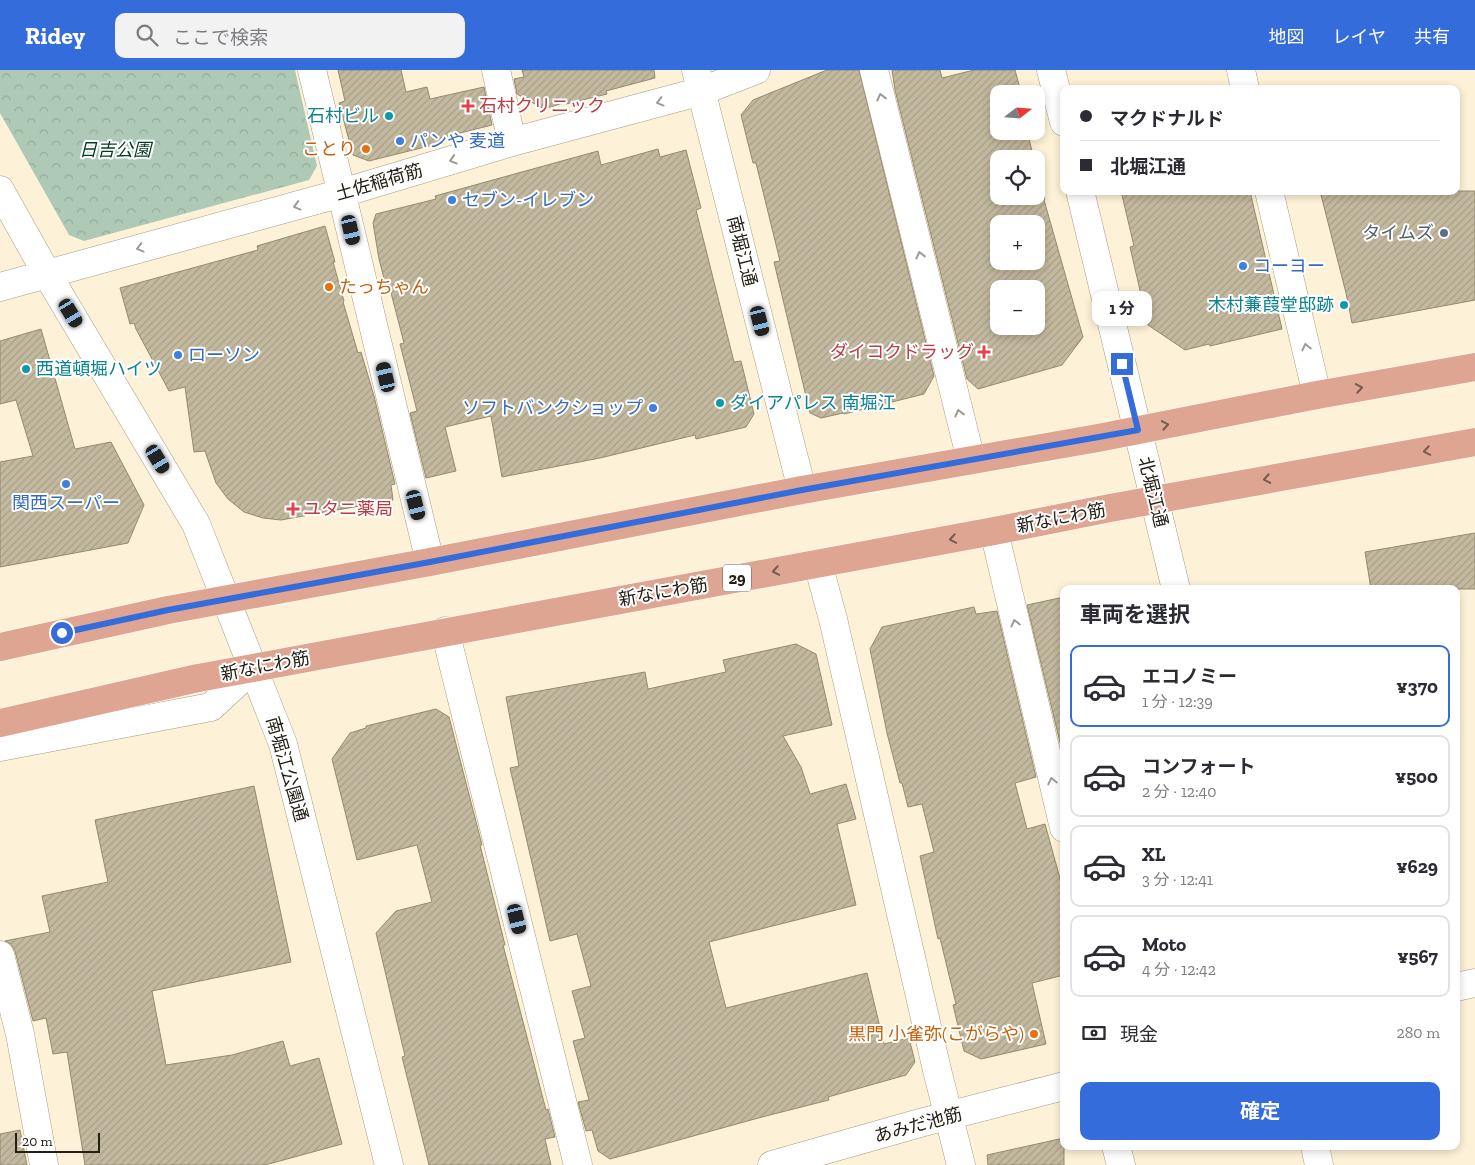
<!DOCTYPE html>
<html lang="ja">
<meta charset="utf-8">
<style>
:root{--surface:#fff;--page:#f2f2f3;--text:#2b2b33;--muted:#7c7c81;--line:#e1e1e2;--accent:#356cdb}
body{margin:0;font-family:"Zilla Slab","Noto Sans JP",serif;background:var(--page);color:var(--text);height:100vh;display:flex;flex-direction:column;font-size:19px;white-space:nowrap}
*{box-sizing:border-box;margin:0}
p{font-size:16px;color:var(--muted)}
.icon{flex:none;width:28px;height:28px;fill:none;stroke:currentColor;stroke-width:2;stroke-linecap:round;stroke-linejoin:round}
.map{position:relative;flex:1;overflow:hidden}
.sheet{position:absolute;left:1060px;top:515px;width:400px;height:565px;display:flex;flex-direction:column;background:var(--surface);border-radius:10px;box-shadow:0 2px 8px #0003}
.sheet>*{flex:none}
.banner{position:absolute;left:1060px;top:15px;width:400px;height:110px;border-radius:10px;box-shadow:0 2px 8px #0003;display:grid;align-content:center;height:110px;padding:0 20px;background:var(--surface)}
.needle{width:32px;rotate:73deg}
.fabs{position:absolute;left:990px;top:15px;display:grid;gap:10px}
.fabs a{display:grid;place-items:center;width:55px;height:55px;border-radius:10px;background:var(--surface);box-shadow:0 2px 8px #0003;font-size:25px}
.scale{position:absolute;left:15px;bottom:12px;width:85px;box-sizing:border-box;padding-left:5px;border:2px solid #242016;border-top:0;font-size:14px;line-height:18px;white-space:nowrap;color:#242016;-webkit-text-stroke:4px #fff;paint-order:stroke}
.end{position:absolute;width:22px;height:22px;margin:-11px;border:6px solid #356cdb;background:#fff;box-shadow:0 0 0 2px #fff}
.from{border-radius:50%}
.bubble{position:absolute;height:35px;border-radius:10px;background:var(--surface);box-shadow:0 2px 8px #0003;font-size:16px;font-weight:700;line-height:35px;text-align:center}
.car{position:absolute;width:15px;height:30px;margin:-15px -8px;border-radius:6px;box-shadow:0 0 4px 1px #0007;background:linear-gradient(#222 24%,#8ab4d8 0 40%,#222 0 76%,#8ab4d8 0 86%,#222 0)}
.banner b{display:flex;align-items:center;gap:18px;height:48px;font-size:19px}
.banner b+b{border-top:1px solid var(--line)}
.banner i{width:12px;height:12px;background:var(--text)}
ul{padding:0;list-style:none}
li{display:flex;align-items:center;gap:15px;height:82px;margin:0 10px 8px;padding:0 10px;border:2px solid var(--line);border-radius:10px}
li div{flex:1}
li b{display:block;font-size:19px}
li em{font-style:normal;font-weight:700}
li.active{border-color:var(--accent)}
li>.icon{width:45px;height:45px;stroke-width:1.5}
h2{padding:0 20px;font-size:22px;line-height:60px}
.pay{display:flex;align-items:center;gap:12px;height:55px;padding:0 20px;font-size:19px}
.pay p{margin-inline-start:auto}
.action{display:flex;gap:10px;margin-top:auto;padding:10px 20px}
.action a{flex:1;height:58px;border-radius:10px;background:var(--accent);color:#fff;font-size:20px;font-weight:700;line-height:58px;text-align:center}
header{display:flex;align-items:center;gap:30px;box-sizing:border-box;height:70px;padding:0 25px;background:var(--accent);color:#fff}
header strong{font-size:24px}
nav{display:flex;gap:28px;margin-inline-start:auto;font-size:18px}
.search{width:350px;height:45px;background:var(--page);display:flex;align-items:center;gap:12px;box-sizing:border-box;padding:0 18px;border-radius:10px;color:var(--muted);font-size:19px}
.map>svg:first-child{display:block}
</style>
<header>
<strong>Ridey</strong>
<div class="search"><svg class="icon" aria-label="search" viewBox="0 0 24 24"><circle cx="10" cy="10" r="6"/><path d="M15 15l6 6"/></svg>ここで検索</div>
<nav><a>地図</a><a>レイヤ</a><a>共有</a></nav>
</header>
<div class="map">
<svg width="1475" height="1095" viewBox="0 0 1475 1095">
<defs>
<pattern id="park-crowns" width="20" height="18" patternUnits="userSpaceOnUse" patternTransform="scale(1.25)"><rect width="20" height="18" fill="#afc9b7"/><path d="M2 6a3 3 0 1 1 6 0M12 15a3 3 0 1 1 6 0" fill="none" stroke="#96ac9d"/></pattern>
<pattern id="building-hatch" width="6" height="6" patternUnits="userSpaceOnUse" patternTransform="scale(1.25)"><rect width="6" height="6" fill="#c3b99f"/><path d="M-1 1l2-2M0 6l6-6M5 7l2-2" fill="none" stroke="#a79f88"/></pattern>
</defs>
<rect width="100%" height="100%" fill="#fdf2d7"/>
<!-- park -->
<path fill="url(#park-crowns)" d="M0,0H295L317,96L309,110L84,171L69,165L0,43Z"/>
<!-- building -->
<path fill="url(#building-hatch)" stroke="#938a71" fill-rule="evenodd" d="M338,0H401L406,22L427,17L430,29L484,17L492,55L440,68L441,73L369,91L353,85L339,33L345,31Z
M522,0H654L655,8L606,21L607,24L566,34V32L544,39L517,24L514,9L524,7Z
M827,0H859L934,306L924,324L844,344L843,343L821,348L810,343L774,192L780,191L756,93H753L741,45L753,30Z
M892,0H940L942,8L974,0H1015L1021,22L999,24V61H1027L1034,89H999V126H1036V97L1045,129L1044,130L1083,267L1062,295L978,319L967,309L895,20ZM999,154H1036V191H999ZM999,219H1036V256H999Z
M658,79L660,87L686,80L701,138L696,140L734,292L741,291L754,344L746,357L696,369L695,365L600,388L502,407L491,346L445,357L456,401L426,408L410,343L417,341L400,274L404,273L390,219L387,220L379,189L373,153L376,144L436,129L435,126L598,81L601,95Z
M1121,121H1250L1282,259L1210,276L1209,274L1185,280L1148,255L1130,177L1134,176Z
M1320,121H1475V230L1352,253L1346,223Z
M325,156L335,192H333L344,231L343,232L358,283L361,282L374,326L395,414L391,415L393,430L281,450L263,448L244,442L228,429L216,413L205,381L194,382L185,317L169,321L136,259L134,253L130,254L120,218L258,180L257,176Z
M41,259L75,379L111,372L144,435L128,473L0,497V392L33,386L16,330L0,334V271Z
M1475,463V519H1371L1365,482Z
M1064,527V689L1027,535Z
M974,537L976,544L997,541L1036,707L1015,713L1027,759L1045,754L1064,823V905L1032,913L1046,974L981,989L964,981L953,935L956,934L940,868L938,869L920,786L934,782L922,734L908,737L902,713H900L887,663L870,579L882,557Z
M796,574L816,584L832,655L783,666L801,697L810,724L846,714L856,749L837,754L856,835L709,872L726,938L867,903L884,974L909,968L915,992L906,1005L828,1027L829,1030L762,1047L610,1089L598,1081L592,1060L586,1061L578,1032L589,1030L573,971L585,968L572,921L591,916L577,864L550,871L510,698L519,696L506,627L645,602L648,619L726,602L723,590Z
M436,639L449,647L473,740L482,775H480L505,875H503L546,1040L548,1039L555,1067L545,1069L551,1095H429L402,987L405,986L376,863L396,841L432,832L417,775L357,790L332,689L350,663L366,658V656Z
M254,716L291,892L152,921L166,995L232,985L283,971L290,996L319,988L342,1074L265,1095H85L67,982L53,984L46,948L33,951L15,881L11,874L5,871L50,862L42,826L108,812L95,750Z
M20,1060L27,1095H0V1064Z
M1064,1068V1095H988L987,1085Z"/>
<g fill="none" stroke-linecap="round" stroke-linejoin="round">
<defs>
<path id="minor" d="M312,0L430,492
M496,0L512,72
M696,0L802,420
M874,0L971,390
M1051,0L1064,52
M1241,0L1245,19
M0,120L47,204L196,454L283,674L389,1095
M1080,121L1176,519
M1269,121L1317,325
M0,217L342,123L512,72L702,21L756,0
M994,461L1064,758
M818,494L833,549L937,1000L961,1095
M445,561L578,1095
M0,677L211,637L253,598
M0,885L20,964L44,1095
M1456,917L1475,913
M1116,1076L1121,1095
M1315,1076L1319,1095
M772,1095L920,1053L1064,1016"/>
<path id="major" d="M0,577L168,540L430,492L802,420L1098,368L1317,325L1475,297
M0,653L198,608L253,598L994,461L1110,438L1475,372"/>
</defs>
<!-- minor casing -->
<use href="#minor" stroke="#a69c83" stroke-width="29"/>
<!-- major casing -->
<use href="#major" stroke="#fff" stroke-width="29"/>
<!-- minor -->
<use href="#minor" stroke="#fff" stroke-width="28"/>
<!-- major -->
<use href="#major" stroke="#dfa593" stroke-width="28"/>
</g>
<!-- one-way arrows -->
<defs><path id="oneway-chevron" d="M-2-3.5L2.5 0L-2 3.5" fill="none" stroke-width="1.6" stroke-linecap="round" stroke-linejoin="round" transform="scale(1.25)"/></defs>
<g stroke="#9c9b96">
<use href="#oneway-chevron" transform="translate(881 27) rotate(-104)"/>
<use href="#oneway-chevron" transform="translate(660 32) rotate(165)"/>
<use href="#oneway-chevron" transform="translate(453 90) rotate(163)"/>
<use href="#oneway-chevron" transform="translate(297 136) rotate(165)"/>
<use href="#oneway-chevron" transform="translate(140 178) rotate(165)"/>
<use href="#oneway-chevron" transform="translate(920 185) rotate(-104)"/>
<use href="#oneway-chevron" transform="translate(1306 277) rotate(-103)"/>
<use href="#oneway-chevron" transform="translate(959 343) rotate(-104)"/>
<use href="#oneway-chevron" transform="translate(1015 553) rotate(-103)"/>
<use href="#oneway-chevron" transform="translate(1052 711) rotate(-103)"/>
</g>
<g stroke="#785c4e">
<use href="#oneway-chevron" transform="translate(1359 318) rotate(-10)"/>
<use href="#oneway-chevron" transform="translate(1165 355) rotate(-10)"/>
<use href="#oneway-chevron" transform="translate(1427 381) rotate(170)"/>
<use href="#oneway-chevron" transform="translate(1267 409) rotate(170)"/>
<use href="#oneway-chevron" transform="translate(953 469) rotate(170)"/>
<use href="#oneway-chevron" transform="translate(776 501) rotate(170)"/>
</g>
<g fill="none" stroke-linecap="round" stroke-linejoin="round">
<!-- route -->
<path stroke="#356cdb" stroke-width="6" d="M62,563L168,540L430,492L802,420L1138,360L1122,294"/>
</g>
<!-- markers -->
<g fill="#e0444e" stroke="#fff" stroke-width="2">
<path d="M465.5 28.5h5v5h5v5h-5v5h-5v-5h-5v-5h5z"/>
<path d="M981.5 274.5h5v5h5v5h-5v5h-5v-5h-5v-5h5z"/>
<path d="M290.5 431.5h5v5h5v5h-5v5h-5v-5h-5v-5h5z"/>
</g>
<g fill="#0f9aa8" stroke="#fff" stroke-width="2">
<circle cx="389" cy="46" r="5"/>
<circle cx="1344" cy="235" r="5"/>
<circle cx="26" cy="299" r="5"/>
<circle cx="720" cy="333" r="5"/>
</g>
<g fill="#3f7fe0" stroke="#fff" stroke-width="2">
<circle cx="400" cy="71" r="5"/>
<circle cx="452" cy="130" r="5"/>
<circle cx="1243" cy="196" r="5"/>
<circle cx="178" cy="285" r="5"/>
<circle cx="653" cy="338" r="5"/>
<circle cx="66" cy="414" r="5"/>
</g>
<g fill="#e8710a" stroke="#fff" stroke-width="2">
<circle cx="366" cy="79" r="5"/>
<circle cx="329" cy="217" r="5"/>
<circle cx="1034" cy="964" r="5"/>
</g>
<circle fill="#5c6f8a" stroke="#fff" stroke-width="2" cx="1444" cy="163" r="5"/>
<g text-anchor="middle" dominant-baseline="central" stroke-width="4" stroke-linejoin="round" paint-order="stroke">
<!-- shield labels -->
<rect fill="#fff" stroke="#66635c" stroke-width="1" x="723" y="494.5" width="28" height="27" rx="4"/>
<g font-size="16" font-weight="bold" fill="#242016">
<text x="737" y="508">29</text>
</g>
<!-- health labels -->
<g font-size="18" fill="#be3a42" stroke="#fff" text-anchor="start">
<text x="479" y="36">石村クリニック</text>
<text x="974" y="282" text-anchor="end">ダイコクドラッグ</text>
<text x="303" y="439">ユタニ薬局</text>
</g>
<!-- culture labels -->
<g font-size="18" fill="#0d838f" stroke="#fff" text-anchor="end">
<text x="379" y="46">石村ビル</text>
<text x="1334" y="235">木村蒹葭堂邸跡</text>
<text x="36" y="299" text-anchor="start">西道頓堀ハイツ</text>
<text x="730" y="333" text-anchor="start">ダイアパレス 南堀江</text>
</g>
<!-- shop labels -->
<g font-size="18" fill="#366cbe" stroke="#fff" text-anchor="start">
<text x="410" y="71">パンや 麦道</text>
<text x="462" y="130">セブン-イレブン</text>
<text x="1253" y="196">コーヨー</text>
<text x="188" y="285">ローソン</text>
<text x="643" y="338" text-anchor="end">ソフトバンクショップ</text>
<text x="66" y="433" text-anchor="middle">関西スーパー</text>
</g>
<!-- food labels -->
<g font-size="18" fill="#c56008" stroke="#fff" text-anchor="end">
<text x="356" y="79">ことり</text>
<text x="339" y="217" text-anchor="start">たっちゃん</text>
<text x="1024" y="964">黒門 小雀弥(こがらや)</text>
</g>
<!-- park labels -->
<g font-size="18" font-style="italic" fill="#003c1f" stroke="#fff">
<text x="115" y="80">日吉公園</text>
</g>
<!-- street labels -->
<g font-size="18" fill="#242016" stroke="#fff">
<text transform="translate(379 112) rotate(-16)">土佐稲荷筋</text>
<text transform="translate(742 181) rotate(76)">南堀江通</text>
<text transform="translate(1153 422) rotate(76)">北堀江通</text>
<text transform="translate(1061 448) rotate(-11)">新なにわ筋</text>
<text transform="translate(663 522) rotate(-10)">新なにわ筋</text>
<text transform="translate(265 596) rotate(-11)">新なにわ筋</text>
<text transform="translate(287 699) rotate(74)">南堀江公園通</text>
<text transform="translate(918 1055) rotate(-15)">あみだ池筋</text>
</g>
<!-- service labels -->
<g font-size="18" fill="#4e5e75" stroke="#fff" text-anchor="end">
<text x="1434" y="163">タイムズ</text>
</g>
</g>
</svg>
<div class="fabs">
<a><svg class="needle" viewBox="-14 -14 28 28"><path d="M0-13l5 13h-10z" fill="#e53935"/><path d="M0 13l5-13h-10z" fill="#7c7c81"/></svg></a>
<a><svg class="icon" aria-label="locate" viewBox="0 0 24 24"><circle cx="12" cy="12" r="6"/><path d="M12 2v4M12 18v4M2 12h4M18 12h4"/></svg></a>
<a>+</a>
<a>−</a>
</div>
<div class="scale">20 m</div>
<i class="end from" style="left:62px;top:563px"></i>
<i class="end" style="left:1122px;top:294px"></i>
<div class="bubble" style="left:1092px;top:221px;width:60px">1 分</div>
<i class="car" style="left:351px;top:160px;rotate:167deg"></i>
<i class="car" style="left:71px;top:243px;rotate:149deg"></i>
<i class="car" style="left:760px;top:251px;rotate:166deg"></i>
<i class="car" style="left:386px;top:307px;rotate:347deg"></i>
<i class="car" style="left:158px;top:389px;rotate:149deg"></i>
<i class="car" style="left:416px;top:435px;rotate:166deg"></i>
<i class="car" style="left:517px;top:849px;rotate:166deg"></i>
<div class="banner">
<b><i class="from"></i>マクドナルド</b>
<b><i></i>北堀江通</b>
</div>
<section class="sheet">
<h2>車両を選択</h2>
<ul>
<li class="active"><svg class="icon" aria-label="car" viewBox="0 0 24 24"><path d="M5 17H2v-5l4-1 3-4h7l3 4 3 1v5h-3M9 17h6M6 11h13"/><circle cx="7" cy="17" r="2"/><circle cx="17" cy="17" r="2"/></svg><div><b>エコノミー</b><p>1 分 · 12:39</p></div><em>¥370</em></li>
<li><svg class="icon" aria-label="car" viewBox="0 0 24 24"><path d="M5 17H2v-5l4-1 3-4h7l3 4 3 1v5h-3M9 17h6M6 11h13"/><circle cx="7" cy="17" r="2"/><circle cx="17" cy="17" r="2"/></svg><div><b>コンフォート</b><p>2 分 · 12:40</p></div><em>¥500</em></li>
<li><svg class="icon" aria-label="car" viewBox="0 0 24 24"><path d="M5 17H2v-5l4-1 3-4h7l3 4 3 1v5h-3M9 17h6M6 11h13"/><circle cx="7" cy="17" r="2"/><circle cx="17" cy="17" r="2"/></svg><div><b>XL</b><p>3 分 · 12:41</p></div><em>¥629</em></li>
<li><svg class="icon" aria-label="car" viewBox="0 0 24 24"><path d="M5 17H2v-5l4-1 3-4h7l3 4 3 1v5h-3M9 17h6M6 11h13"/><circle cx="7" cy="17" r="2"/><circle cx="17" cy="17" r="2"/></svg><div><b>Moto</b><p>4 分 · 12:42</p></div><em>¥567</em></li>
</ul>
<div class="pay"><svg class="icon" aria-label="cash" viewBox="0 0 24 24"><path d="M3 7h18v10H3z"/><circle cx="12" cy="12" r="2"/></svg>現金<p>280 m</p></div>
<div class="action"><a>確定</a></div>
</section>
</div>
